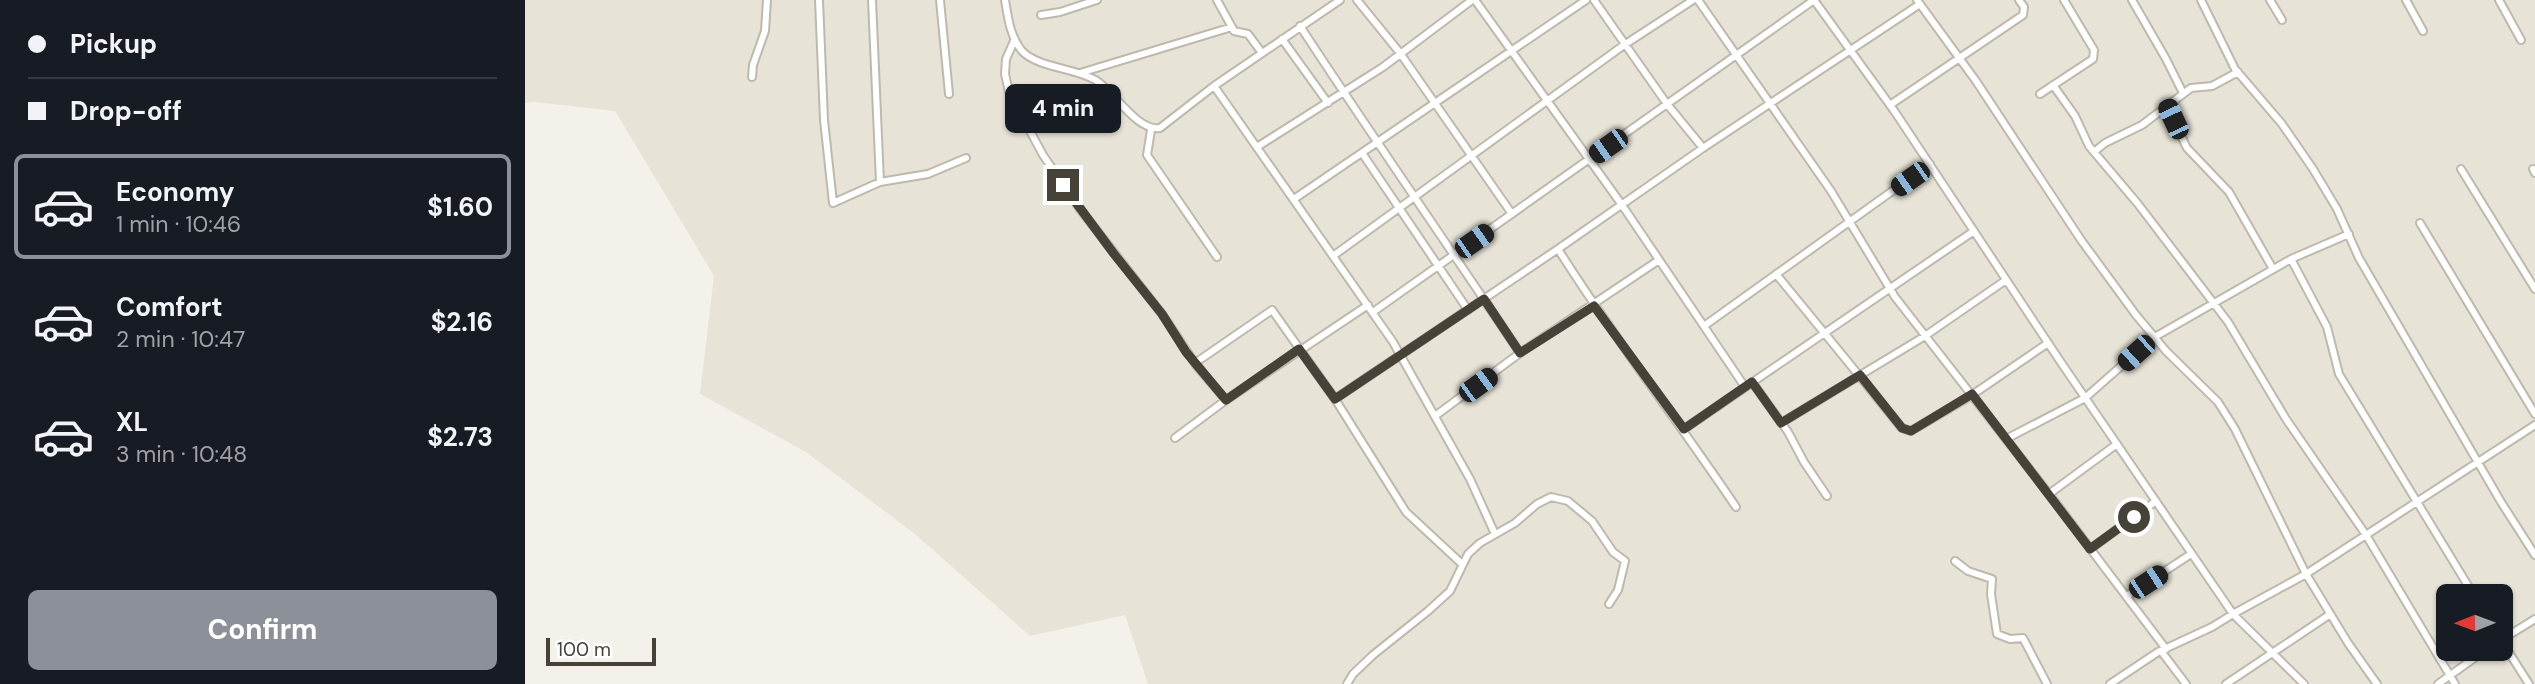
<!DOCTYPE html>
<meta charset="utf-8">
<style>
:root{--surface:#171b24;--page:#20242c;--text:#f1f3f6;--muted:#9ea1a6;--line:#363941;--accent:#8c9099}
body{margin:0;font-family:"DM Sans",sans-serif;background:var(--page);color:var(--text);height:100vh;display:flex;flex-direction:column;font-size:26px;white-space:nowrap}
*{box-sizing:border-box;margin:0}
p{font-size:23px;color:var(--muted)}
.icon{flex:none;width:38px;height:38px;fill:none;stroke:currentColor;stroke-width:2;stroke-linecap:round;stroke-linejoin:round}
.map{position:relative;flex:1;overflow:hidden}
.drawer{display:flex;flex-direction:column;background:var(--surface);width:525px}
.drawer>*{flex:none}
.hud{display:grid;align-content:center;height:154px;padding:0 28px;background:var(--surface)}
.needle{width:46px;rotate:269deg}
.controls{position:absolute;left:1911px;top:584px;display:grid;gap:14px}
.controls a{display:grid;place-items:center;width:77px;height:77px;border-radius:10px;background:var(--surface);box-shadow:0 2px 5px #0004;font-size:35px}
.scale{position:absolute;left:21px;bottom:18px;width:110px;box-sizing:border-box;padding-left:7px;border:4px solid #464237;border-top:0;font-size:19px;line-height:24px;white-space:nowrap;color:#464237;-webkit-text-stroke:5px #fff;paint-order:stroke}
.end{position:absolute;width:32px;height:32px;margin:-16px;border:9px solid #464237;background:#fff;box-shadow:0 0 0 4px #fff}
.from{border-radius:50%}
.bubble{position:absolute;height:49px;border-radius:10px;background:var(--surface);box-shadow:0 2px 5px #0004;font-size:23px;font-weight:700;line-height:49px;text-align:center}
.car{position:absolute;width:21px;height:42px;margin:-21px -10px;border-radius:9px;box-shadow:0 0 5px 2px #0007;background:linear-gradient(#222 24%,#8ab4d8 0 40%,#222 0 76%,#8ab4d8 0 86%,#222 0)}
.hud b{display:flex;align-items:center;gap:24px;height:66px;font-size:26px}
.hud b+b{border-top:2px solid var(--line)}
.hud i{width:18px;height:18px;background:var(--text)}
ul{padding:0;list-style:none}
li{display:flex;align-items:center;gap:21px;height:105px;margin:0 14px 10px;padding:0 14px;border:4px solid transparent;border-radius:10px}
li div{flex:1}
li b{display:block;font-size:26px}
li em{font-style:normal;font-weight:700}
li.current{border-color:var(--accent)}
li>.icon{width:63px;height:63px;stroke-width:1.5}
.primary-button{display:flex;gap:14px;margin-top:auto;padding:14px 28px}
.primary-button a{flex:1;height:80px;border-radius:10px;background:var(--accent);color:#fff;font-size:28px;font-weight:700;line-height:80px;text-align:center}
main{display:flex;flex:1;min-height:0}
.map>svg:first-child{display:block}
</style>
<main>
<section class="drawer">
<div class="hud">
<b><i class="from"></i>Pickup</b>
<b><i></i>Drop-off</b>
</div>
<ul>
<li class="current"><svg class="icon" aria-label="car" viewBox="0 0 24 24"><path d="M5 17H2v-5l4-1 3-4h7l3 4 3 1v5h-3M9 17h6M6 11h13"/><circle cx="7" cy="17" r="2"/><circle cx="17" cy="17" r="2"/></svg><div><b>Economy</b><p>1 min · 10:46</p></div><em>$1.60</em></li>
<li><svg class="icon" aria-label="car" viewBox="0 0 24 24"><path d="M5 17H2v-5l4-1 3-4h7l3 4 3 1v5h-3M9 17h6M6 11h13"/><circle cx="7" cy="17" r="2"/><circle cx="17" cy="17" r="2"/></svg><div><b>Comfort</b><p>2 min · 10:47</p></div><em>$2.16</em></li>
<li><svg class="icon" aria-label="car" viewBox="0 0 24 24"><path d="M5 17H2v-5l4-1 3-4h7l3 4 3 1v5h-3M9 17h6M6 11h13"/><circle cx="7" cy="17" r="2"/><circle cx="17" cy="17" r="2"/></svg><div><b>XL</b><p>3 min · 10:48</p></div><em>$2.73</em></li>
</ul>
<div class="primary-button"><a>Confirm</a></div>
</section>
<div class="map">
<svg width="2010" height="684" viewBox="0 0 2010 684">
<rect width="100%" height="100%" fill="#f3f1e9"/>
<!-- residential -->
<path fill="#e7e3d7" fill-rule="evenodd" d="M0,0H2010V684H623L600,615L505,636L390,534L281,452L175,394L189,276L90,111L10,102L0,103ZM1923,597H1976V649H1923Z"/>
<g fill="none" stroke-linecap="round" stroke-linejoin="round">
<defs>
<path id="street" d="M294,0L299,120L308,203L355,182L403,174L441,158
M347,0L355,182
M415,0L424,94
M480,0C483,18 485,36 497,51C513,68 552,68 572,81C590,93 613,132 635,128L689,86L815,0
M692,0L709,31L723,34L737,53
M832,0L875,53L987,214
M950,0L1097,205L1220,387
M1069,0L1142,104L1178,148
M1173,0L1306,191L1370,297L1524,494L1641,649
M1289,0L1370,112L1535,361L1708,614L1781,574L2010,425
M1392,0L1451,81L1556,240L1611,315L1641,351L1693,402L1710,429L1781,574L1823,643L1852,684
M1607,0L1641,59L1658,93
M1676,0L1710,69L1757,124L1788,169L1812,209L1834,258L1976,502L2010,555
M1745,0L1757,20
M1881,0L1898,31
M1974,0L1996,40
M516,15L535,12L572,0
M775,26C847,136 922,244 995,353
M757,39L803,103
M489,41L481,59L480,74L484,92L518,155L555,209L637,314L671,365
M555,73L707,27
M227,77L228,65L240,31L242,0
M1528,85L1550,116L1564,146L1613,204L1703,322L1761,419L1841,535L1930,684
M689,86L868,342L945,479L970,534
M1515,94L1568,59L1569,50L1539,0
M1365,105L1498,15L1499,7L1494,0
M1641,105L1662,148L1704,192L1748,269
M626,130L622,155L692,257
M732,147L858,67L947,0
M1569,152L1580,143L1617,125L1666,88L1687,86L1713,72
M837,153L943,310
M1936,169L2010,289
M2008,169L2010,173
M769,199L1061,0
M1895,223L2010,414
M1033,249C1089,338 1153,421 1211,507
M808,256L1099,45L1168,0
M1766,259L1802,327L1814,374L1950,597
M1251,274L1377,428L1386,431L1447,395L1523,343
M848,312L1289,0
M1179,326L1405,164
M1227,382L1263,432L1279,462L1302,496
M810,399L1033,249L1178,148L1395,4
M701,400L671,365L673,361L747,310L810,399L881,512L937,564
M910,416L995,353L1134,260
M1256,423L1400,336L1481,280
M1159,429L1449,231
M650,438L701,400L843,305
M1481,439L1560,398L1628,338L1766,259L1824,234
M1524,494L1592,444
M1565,549L1631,501
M1430,561L1443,571L1467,579L1466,594L1472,634L1485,639L1498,638L1522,684
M1602,596L1666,554
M1976,640L2004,684
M1976,640L2010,619
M1636,651L1661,684
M822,684L828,674L848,655L903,611L925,591L943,554L955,543L990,523L1012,504L1026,497L1043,501L1067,521L1088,552L1100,561L1093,590L1084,604
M1585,684L1633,652L1687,627L1708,614L1779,684
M1701,684L1804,615
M1913,684L1962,649"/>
</defs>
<!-- street casing -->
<use href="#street" stroke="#beb9ac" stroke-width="10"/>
<!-- street -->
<use href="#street" stroke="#fff" stroke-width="6"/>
</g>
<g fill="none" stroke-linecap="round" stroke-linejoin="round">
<!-- route -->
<path stroke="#464237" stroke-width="9" d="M538,185L589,254L637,314L661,352L701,400L774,349L810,399L959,299L995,353L1069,306L1159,429L1227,382L1256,423L1335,375L1377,428L1386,431L1447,394L1565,549L1609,517"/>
</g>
</svg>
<div class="controls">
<a><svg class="needle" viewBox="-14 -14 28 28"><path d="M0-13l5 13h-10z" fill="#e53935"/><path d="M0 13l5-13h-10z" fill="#9ea1a6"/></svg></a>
</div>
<div class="scale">100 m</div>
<i class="end from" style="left:1609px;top:517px"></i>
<i class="end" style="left:538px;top:185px"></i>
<div class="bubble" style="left:480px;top:84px;width:116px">4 min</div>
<i class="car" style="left:1648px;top:119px;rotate:335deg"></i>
<i class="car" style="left:1083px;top:146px;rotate:235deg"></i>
<i class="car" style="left:1385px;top:179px;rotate:235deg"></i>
<i class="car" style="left:949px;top:241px;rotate:55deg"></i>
<i class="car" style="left:1611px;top:353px;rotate:228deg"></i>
<i class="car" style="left:953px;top:385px;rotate:54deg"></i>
<i class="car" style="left:1623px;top:582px;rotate:57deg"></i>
</div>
</main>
